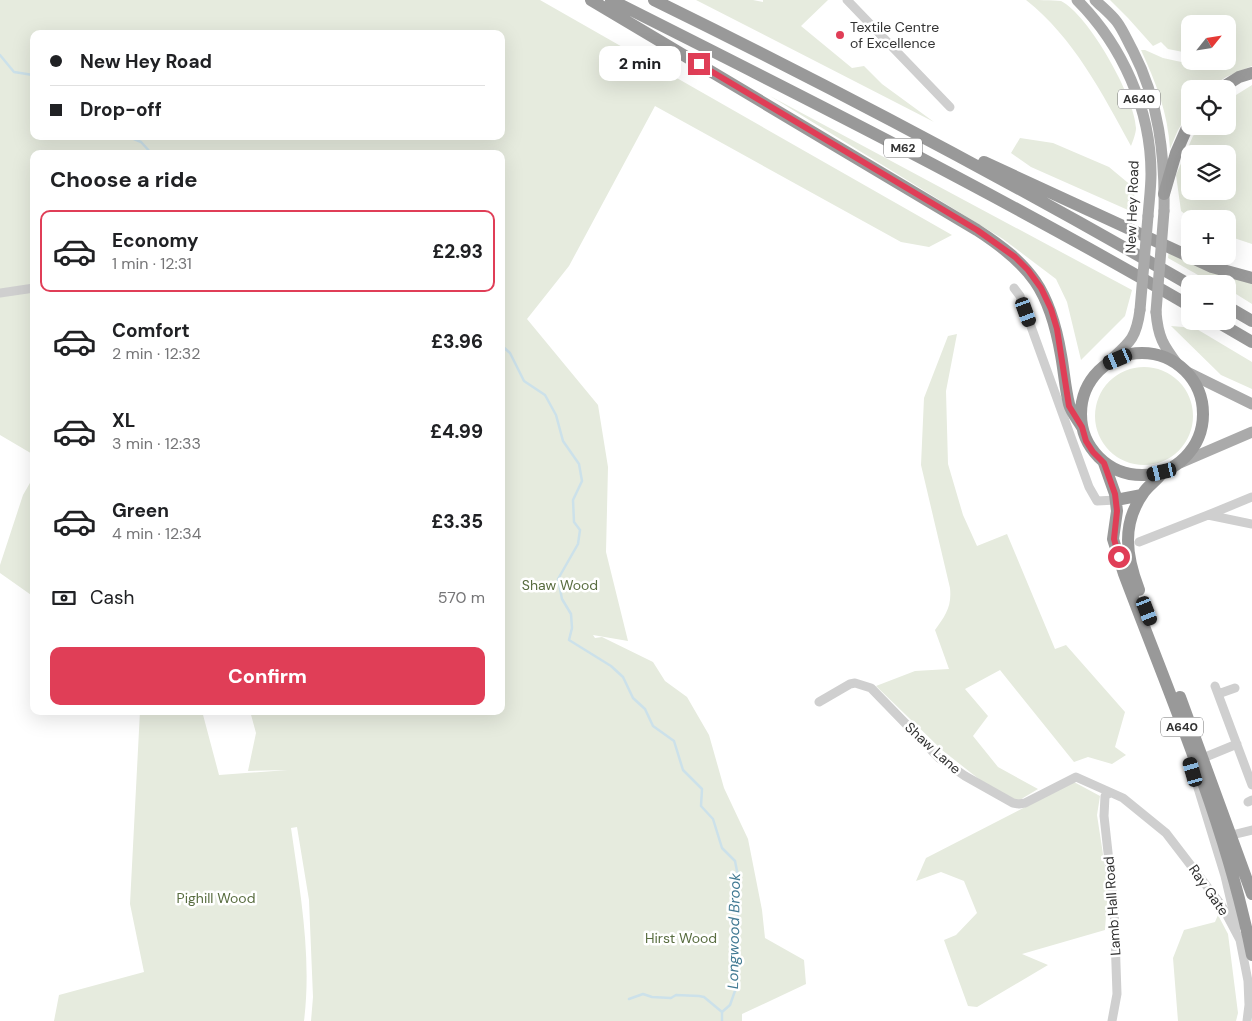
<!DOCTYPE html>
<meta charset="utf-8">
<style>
:root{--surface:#fff;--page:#f6f6f6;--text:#202124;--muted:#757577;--line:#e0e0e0;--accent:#e03e57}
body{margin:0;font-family:"DM Sans",sans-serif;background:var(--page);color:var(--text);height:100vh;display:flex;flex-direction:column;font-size:19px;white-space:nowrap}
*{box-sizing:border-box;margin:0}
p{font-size:16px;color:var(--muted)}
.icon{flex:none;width:28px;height:28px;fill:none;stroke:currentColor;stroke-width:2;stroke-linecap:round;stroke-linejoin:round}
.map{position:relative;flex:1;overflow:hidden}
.side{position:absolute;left:30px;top:150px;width:475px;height:565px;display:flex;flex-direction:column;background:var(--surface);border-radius:10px;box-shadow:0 5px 20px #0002}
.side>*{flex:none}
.banner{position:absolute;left:30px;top:30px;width:475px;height:110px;border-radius:10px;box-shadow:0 5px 20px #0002;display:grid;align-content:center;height:110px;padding:0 20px;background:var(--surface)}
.needle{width:32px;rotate:60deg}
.fabs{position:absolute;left:1181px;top:15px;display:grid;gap:10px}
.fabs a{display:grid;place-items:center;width:55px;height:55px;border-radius:10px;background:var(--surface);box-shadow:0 5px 20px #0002;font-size:25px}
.end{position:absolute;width:22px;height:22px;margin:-11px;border:6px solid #e03e57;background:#fff;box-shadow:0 0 0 2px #fff}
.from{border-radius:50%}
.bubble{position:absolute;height:35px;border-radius:10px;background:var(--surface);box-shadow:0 5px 20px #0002;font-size:16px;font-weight:800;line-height:35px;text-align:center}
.car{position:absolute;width:15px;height:30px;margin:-15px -8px;border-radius:6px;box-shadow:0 0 4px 1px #0007;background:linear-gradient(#222 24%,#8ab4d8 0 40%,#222 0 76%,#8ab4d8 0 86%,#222 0)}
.banner b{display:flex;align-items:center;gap:18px;height:48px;font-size:19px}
.banner b+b{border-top:1px solid var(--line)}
.banner i{width:12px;height:12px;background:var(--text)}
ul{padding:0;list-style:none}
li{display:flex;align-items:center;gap:15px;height:82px;margin:0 10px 8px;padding:0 10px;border:2px solid transparent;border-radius:10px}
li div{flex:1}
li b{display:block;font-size:19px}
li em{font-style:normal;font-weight:800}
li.on{border-color:var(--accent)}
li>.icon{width:45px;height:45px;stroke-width:1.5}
h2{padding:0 20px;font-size:22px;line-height:60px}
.pay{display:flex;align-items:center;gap:12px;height:55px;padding:0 20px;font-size:19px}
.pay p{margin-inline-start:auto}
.action{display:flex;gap:10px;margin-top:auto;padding:10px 20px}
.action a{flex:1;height:58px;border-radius:10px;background:var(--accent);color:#fff;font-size:20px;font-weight:800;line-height:58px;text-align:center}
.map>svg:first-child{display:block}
</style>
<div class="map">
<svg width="1252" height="1021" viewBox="0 0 1252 1021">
<rect width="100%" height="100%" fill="#fff"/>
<!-- green -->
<path fill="#e6ebde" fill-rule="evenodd" d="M0,0H540L952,235L929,247L901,242L655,106L569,266L527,319L598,405L608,467L606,552L628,641L593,635L595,638L602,637L653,662L665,681L687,697L709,735L724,788L748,839L762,910L765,938L804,960L806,984L742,1014V1021H311L313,997L309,900L297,827L291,828C300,891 312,957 304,1021H54L59,995L144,972L130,904L140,711H202L219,775L288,770L248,771L256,733L250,711H501V154H34V455L0,435ZM34,34H501V136H34Z
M696,0H753L763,2V0H828L801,26L852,68L864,66L882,84L934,122Z
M1026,0C1034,0 1054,0 1061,1C1088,14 1135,97 1136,128C1136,133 1133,141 1131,146C1102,93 1074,38 1026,0Z
M1110,0H1252V66L1226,77L1208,89H1190V110L1178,130L1170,149C1168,113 1156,83 1141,50H1145L1163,58L1218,70L1226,65L1228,62L1227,61L1228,24H1190V53H1188L1168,49L1161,42L1153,46L1128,18Z
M1252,85V244L1228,236V219H1191L1181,211L1176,175L1193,136L1202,126H1228V100ZM1190,154H1228V191H1190Z
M770,96L1132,290L1125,316L1081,360L1067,302L1056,279L1003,239Z
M1020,138L1053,143L1109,167L1133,187L1137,214L1031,167L1011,153Z
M1169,250L1252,282V304L1228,289V284H1214L1168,258Z
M1171,326L1195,328L1252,362V389L1221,375Z
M957,334L946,391L948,464L963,515L977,546L1007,534L1055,649L1066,645L1125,712L1115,747L1126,755L1112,764L1088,757L1074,762L1000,670L965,689L988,716L973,736L998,767L1038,789L1018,801L989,787L942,750L876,686L915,671L949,669L935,630C945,616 952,607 950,588L921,465L924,398L948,336Z
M1095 416a49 49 0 1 1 98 0a49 49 0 1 1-98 0Z
M34,476V597L0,573V565L23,495Z
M1074,782L1100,796L1097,815L1108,887L1105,930L1022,954L1048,965L977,1007L968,1006L944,940L956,935L977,913L964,881L941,872L916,881L926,858Z
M1218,915L1228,934L1238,1013L1236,1021H1178L1173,958L1184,930L1215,922Z"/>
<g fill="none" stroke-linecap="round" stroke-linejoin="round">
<!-- stream -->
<path stroke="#cce1ea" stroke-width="2.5" d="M0,55L14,72L33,75L34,76
M127,136L141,142L152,154
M501,345L510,353L524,381L545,395L556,415L563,441L579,464L582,481L573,500L574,522L580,530L578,544L558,579L562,599L571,614L572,628L569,640L611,666L623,677L633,698L645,709L653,726L674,741L683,770L702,789L701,806L713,819L722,848L735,861L739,881L736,988L730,1005L722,1012V1021
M629,999L643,994L652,997L671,998L676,995L699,996L704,997L722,1012"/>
<!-- minor -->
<path stroke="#cfcfcf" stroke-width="9" d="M847,0L950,107
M1014,288L1020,296L1089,487L1097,501L1116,500
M0,293L34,288
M1208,515L1252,497
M1139,542L1208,515L1252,524
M1215,686L1252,785
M1218,694L1235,688
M819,702L850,684L855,683L871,688L939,758L965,776L1013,803L1019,804L1025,803L1076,777L1123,798L1166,833L1222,906L1240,940L1248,981L1249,1005L1247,1021
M1203,758L1237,744
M1190,762L1225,876L1237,927
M1110,793L1105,796L1104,816L1114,907L1117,994L1112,1021
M1248,802L1252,800
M1232,835L1252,830"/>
<!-- major -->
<path stroke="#aaa" stroke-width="11" d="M1077,0C1122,45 1151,109 1151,174C1151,188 1149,202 1148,216
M1095,0C1102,7 1111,14 1117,22C1123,30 1128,42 1133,51C1159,101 1165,156 1164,211
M1156,312C1158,337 1163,345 1178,365
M1107,363C1129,343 1136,340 1140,310
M1187,372L1252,404
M1180,463L1252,432"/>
<!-- highway -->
<path stroke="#999" stroke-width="12" d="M591,0L977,230C1031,265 1050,290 1061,355C1064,371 1065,388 1069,404C1071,412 1078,420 1082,427
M611,0C806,98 1001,196 1190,306
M654,0C836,89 1015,184 1190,285
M1220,89L1239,77L1252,73
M984,162L1212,267L1252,278
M1164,194L1176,153L1190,121
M1228,307L1252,321
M1216,321L1252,342
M1081 414a61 61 0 1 1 122 0a61 61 0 1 1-122 0Z
M1104,463L1115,494L1117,511L1113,539L1124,574C1171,699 1226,824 1252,955
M1116,500L1142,495
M1139,590C1126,556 1121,524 1144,492C1149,485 1157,480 1162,473
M1180,697L1252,894"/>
<!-- major-bridge -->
<path stroke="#aaa" stroke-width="11" d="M1140,310L1148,216
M1156,312L1164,211"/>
</g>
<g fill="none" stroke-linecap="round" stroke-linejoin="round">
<!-- route -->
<path stroke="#e03e57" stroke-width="6" d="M699,64L977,230L1015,257L1028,270L1041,288L1051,309L1057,329L1069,406L1082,427L1086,441L1093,452L1104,463L1115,494L1117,511L1114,539L1119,557"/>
</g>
<!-- markers -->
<circle fill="#e03e57" stroke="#fff" stroke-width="2" cx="840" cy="35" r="5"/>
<g text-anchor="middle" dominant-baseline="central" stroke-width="5" stroke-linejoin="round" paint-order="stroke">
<!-- shield labels -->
<g fill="#fff" stroke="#707070" stroke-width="1">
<rect x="1118" y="89.5" width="42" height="19" rx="4"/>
<rect x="884" y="138.5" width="38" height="19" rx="4"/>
<rect x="1161" y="717.5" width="42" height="19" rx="4"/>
</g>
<g font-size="12" font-weight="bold" fill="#323232">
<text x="1139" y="99">A640</text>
<text x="903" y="148">M62</text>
<text x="1182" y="727">A640</text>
</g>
<!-- poi labels -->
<g font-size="14" fill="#323232" stroke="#fff" text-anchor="start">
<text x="850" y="27">Textile Centre<tspan x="850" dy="16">of Excellence</tspan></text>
</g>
<!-- street labels -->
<g font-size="14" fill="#323232" stroke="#fff">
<text transform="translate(1132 207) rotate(-88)">New Hey Road</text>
<text transform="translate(933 748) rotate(42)">Shaw Lane</text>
<text transform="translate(1209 890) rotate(55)">Ray Gate</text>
<text transform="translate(1112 906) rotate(-94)">Lamb Hall Road</text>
</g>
<!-- park labels -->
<g font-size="14" fill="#596d40" stroke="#fff">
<text x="560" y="585">Shaw Wood</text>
<text x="216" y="898">Pighill Wood</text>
<text x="681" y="938">Hirst Wood</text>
</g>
<!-- water labels -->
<g font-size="15" font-style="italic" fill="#427a93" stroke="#fff">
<text transform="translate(734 931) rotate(-89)">Longwood Brook</text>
</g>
</g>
</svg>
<div class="fabs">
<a><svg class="needle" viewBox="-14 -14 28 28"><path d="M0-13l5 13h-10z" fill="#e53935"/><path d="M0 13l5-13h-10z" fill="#757577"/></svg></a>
<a><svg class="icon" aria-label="locate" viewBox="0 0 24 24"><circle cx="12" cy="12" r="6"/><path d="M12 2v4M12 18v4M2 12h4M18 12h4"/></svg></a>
<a><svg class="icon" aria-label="layers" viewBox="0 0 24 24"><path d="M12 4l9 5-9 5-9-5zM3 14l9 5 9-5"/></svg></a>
<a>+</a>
<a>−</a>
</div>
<i class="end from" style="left:1119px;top:557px"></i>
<i class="end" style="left:699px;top:64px"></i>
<div class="bubble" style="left:599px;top:46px;width:82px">2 min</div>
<i class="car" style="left:1026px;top:312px;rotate:160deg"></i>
<i class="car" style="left:1118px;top:359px;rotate:247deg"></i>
<i class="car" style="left:1162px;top:472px;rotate:257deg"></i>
<i class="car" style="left:1147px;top:611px;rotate:159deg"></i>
<i class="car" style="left:1193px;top:772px;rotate:344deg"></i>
<div class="banner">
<b><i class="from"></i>New Hey Road</b>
<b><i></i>Drop-off</b>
</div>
<section class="side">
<h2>Choose a ride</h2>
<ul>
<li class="on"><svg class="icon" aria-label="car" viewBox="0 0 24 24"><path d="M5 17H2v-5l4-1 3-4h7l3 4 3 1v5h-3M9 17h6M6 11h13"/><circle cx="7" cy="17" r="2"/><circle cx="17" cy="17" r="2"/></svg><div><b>Economy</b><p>1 min · 12:31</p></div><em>£2.93</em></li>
<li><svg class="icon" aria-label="car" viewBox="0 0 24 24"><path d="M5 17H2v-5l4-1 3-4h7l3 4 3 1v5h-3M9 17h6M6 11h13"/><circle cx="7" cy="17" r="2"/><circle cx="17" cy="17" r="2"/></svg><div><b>Comfort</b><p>2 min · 12:32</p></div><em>£3.96</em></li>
<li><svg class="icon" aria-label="car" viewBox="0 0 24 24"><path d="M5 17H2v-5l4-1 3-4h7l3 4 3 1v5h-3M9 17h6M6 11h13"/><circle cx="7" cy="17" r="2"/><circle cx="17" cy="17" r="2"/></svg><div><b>XL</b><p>3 min · 12:33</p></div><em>£4.99</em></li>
<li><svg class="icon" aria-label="car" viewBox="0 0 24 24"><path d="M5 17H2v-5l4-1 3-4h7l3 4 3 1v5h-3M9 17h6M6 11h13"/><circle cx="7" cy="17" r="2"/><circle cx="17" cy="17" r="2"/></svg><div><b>Green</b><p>4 min · 12:34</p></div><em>£3.35</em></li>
</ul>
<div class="pay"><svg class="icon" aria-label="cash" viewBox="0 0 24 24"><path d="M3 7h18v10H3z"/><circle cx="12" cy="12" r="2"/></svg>Cash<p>570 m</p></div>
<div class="action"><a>Confirm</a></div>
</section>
</div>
